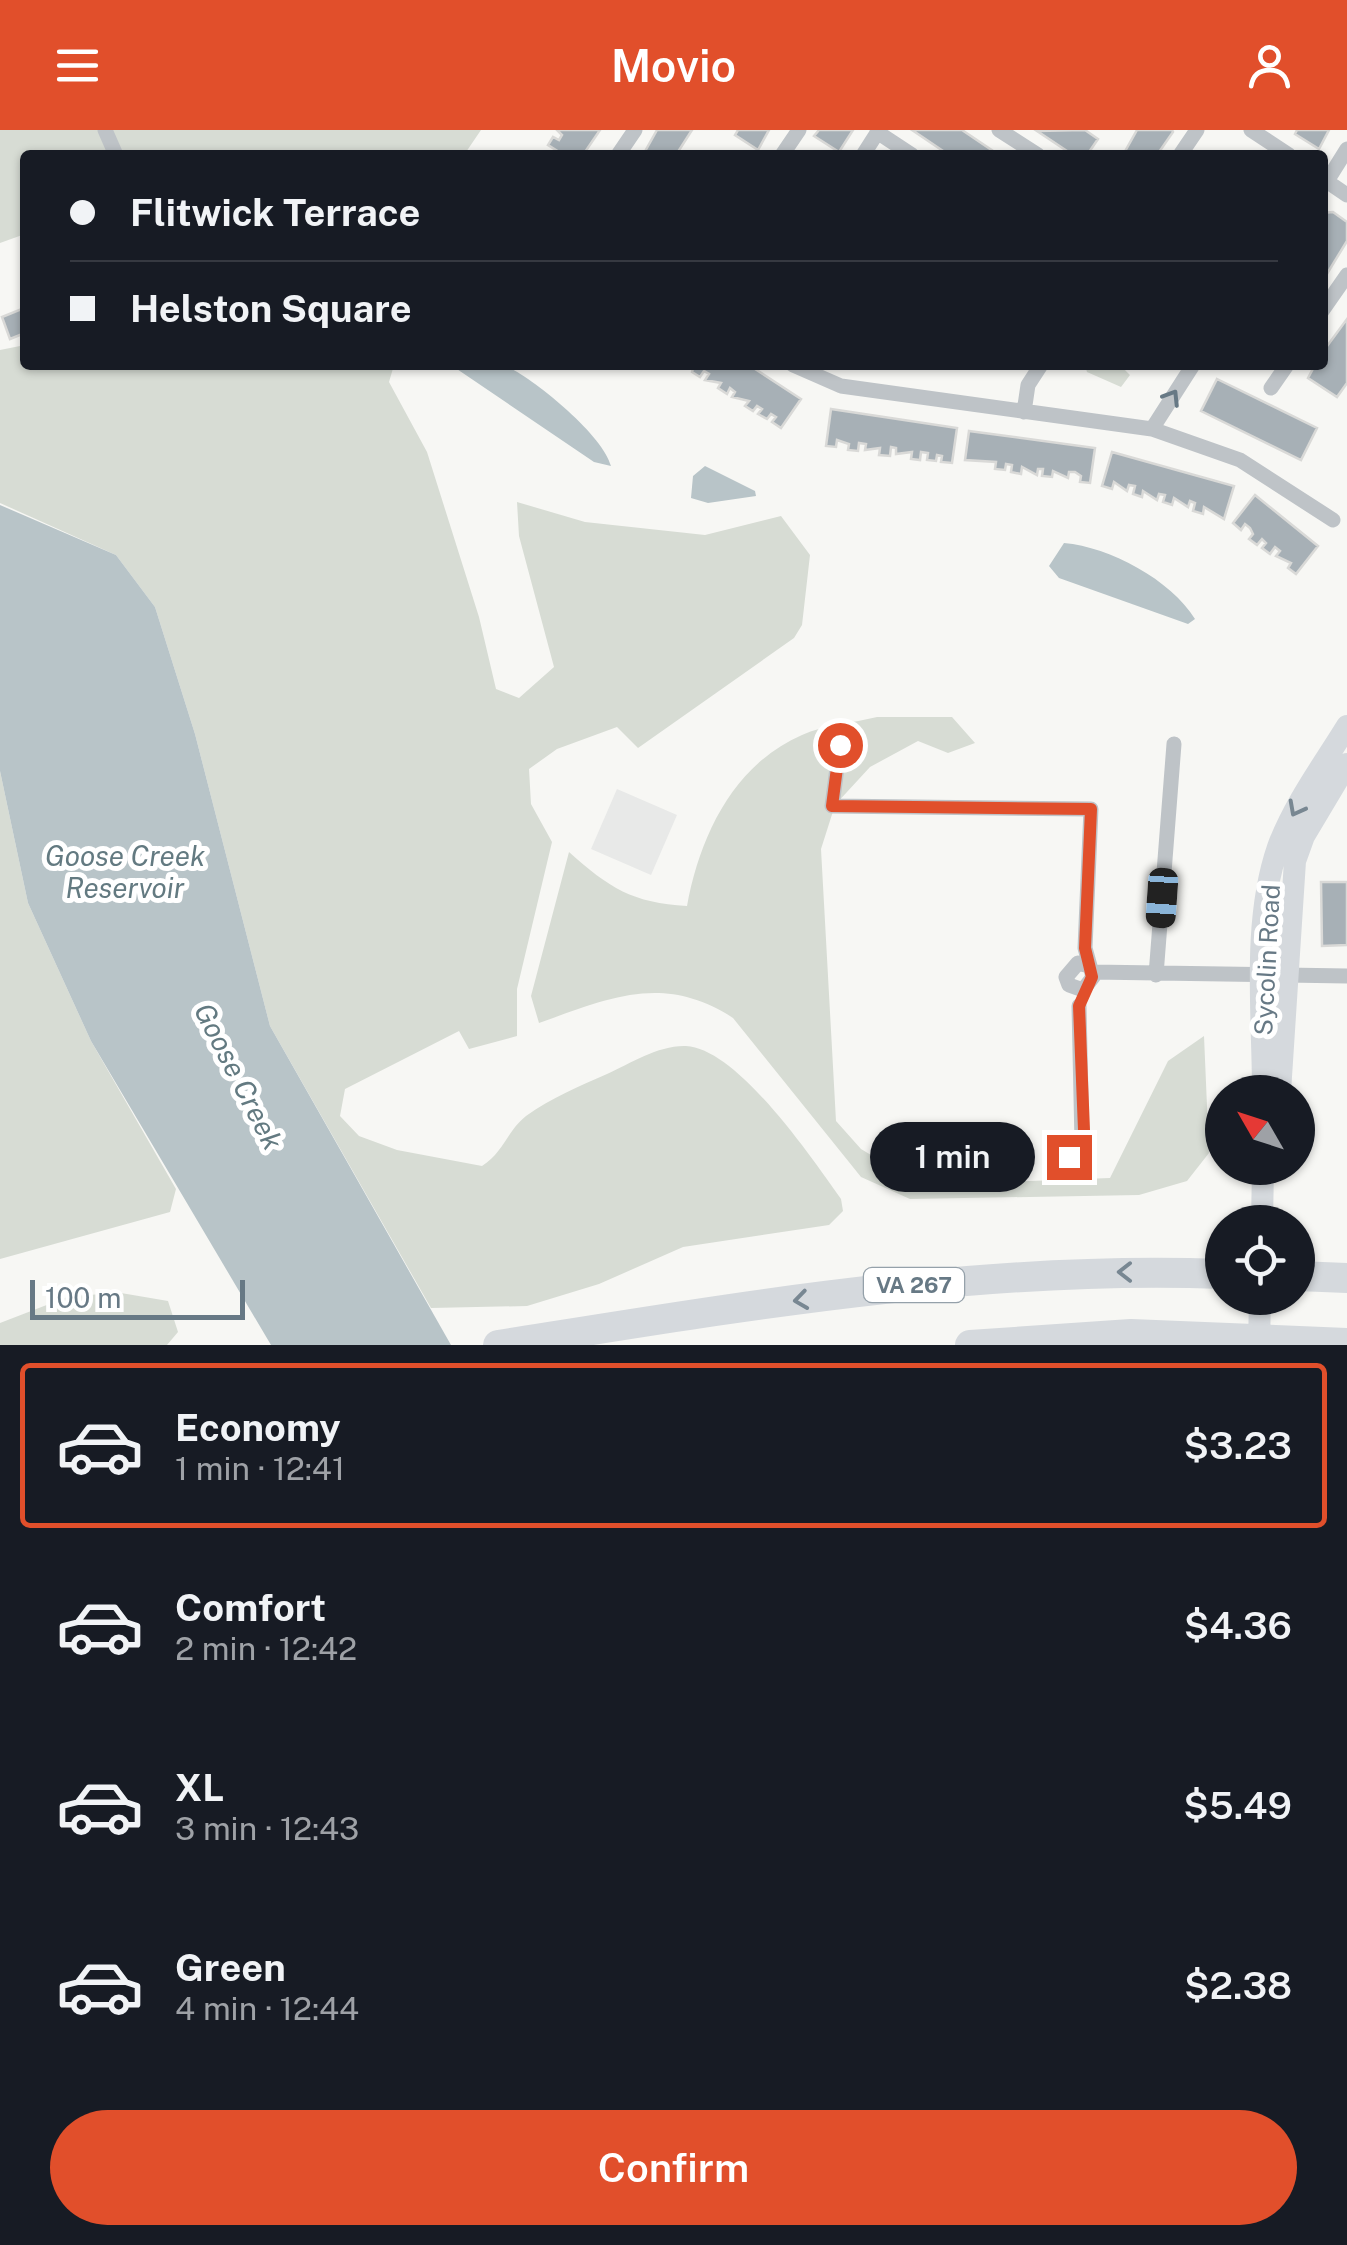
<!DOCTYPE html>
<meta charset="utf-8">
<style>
:root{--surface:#171b24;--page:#242831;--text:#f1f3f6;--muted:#9ea1a6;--line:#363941;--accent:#e14f2b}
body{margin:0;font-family:"Public Sans",sans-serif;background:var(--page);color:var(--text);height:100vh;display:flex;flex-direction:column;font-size:38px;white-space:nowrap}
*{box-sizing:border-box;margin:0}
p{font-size:32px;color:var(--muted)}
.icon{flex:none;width:55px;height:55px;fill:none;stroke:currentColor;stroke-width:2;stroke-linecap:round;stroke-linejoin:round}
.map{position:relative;height:1215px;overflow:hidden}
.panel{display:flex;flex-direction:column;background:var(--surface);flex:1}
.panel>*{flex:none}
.banner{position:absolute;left:20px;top:20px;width:1308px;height:220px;border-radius:10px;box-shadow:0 2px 8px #0004;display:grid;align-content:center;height:220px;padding:0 50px;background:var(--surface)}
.needle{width:65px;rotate:309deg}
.buttons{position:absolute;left:1205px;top:945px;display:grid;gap:20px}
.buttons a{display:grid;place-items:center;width:110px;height:110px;border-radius:50%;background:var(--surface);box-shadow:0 2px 8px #0004;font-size:50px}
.scale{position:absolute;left:30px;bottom:25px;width:215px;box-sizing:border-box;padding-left:10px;border:5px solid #677985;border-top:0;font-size:28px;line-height:35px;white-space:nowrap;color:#677985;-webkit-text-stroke:8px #fff;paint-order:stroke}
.end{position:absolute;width:45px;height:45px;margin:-22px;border:12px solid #e14f2b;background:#fff;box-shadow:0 0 0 5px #fff}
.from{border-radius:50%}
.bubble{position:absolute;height:70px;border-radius:35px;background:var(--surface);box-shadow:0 2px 8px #0004;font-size:32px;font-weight:600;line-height:70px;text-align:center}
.car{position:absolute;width:30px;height:60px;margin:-30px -15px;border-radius:12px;box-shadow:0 0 8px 2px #0007;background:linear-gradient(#222 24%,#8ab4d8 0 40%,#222 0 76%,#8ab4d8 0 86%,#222 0)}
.banner b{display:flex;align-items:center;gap:35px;height:95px;font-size:38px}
.banner b+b{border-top:2px solid var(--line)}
.banner i{width:25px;height:25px;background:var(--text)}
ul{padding:18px 0 0;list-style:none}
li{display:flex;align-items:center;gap:30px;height:165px;margin:0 20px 15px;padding:0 30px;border:5px solid transparent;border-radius:10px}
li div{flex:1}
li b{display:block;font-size:38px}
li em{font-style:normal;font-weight:600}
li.current{border-color:var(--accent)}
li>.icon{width:90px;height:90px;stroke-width:1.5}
.button{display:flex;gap:20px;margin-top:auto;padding:20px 50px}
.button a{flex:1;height:115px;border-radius:60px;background:var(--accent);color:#fff;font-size:40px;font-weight:600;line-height:115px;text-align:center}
header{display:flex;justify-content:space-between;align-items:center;height:130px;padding:0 50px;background:var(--accent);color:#fff;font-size:45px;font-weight:600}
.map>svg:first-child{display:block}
</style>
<header><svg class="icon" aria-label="menu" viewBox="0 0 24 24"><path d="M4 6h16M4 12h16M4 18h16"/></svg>Movio<svg class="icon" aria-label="person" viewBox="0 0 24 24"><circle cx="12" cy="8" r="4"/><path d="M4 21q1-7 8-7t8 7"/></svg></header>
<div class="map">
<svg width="1347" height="1215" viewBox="0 0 1347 1215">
<rect width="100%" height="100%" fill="#f7f7f4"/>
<!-- built -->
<path fill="#e8e9e8" d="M617,659L677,685L651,745L591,719Z"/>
<!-- green -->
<path fill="#d7dcd4" d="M0,0H481L464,25H25V104L0,113Z
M25,215V235H394L389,252L427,322L479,487L496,559L519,568L554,537L519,406L517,372L585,392L705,405L781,386L810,425L802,495L794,508L638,618L617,597L557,619L529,639L531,674L552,712L517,859V906L469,919L459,901L345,959L340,986L359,1006L397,1020L482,1036C504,1022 507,1001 526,986C551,968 580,956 607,944C631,933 659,915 686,916C738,919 811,1027 841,1069L843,1081L829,1095L683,1117L599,1154L527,1176L431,1178L270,896L195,604L155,477L116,425L0,373V220Z
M1085,235H1120L1130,245L1121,257L1087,242Z
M877,587H952L975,613L948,623L918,611L870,637L835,675L821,719L836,991L861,1019L921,1055L1110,1048L1168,931L1204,906L1209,1023L1187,1051L1139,1065L910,1069L861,1047L733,888C663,843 610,868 539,893L531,866L569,722C609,758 633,773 687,776C700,706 733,635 802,605C824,595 853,593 877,587Z
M0,641L28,773L91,911L176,1059L170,1082L0,1129Z
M121,1163L168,1171L178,1202L167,1215H0V1193L70,1166Z"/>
<!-- water -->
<path fill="#b8c4c8" d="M451,235C467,235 492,230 506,236C535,249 604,306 611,336L594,332Z
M705,336L755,361L756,366L708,373L691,368L693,346Z
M0,375L116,425L155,477L195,604L270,896L451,1215H271L91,911L28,773L0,641Z
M1064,413C1110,417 1171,450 1195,489L1188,494L1059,448L1049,436Z"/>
<!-- building -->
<path fill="#a7b0b6" stroke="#d9d9d7" stroke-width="2.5" d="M557,0H600L583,25H564L548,15L553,7L559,10L562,5Z
M657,0H692L676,25H643Z
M738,0H769L758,20L735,5Z
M819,0H853L839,22L814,6Z
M912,0H962L996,23L949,25Z
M1085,0L1098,9L1087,25H1073L1037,1Z
M1137,0H1172L1173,2L1157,25H1123Z
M1297,0H1329L1319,19L1295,4Z
M1333,82L1347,92V111L1322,152V83Z
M24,178L25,203L10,209L2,187Z
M1347,189V253L1337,267L1308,248L1315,235H1322V223Z
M749,235L801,269L781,298L772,292L776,287L771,284L767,289L758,284L762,279L757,276L753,281L745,276L749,271L732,267L735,262L730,258L727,264L718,258L721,253L705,250L709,244L704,241L700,247L692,242L694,235Z
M1217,249L1317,298L1301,330L1201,281Z
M831,279L957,298L952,333L941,332L942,326L937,325L936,331L927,330L928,323L921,322L920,330L911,329L912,322L896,324V318L891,317L890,326L879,325L880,318L865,320L866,314L859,313L858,321L848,320L849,314L837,310L836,317L826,316Z
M969,301L1095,318L1090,353L1080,352L1081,346L1075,342H1069L1068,348L1053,341L1052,347L1042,346L1043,339H1038L1037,345L1022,337L1021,344L1011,342L1012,335L1006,334L1005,340L995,339L996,332L965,330Z
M1112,322L1234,356L1224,389L1204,377L1203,384L1193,381L1195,373L1190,371L1188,377L1174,368L1172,375L1163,372L1165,365L1159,364L1157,370L1143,361L1142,367L1133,364L1135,356L1129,355L1127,361L1114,352L1112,359L1102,356Z
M1255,365L1318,416L1296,444L1288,438L1291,433L1276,426L1280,421L1275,417L1270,424L1262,418L1266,413L1262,409L1257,415L1249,409L1253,404L1250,398L1245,394L1241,400L1233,393Z
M1321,752H1347V815L1322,816Z"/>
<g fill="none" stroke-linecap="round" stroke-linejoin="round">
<!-- minor -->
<path stroke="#bec3c7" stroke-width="15" d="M105,0L116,25
M999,0L1038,25
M1251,0L1289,25
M877,2L912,25
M618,25L635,0
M782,25L799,0
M863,25L879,0
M1180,25L1197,0
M1322,48L1347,65
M1327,51L1347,19
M1322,181L1347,145
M793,235L841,256L1152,299L1240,330L1333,390
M1271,258L1287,235
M1024,282L1028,255L1041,235
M1152,299L1193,235
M840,615L832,676L1091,679L1085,818L1093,847L1083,860L1069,855L1066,847L1078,833L1089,836
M1093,842L1347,846
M1156,845L1174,614
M1052,1028L1075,1024L1082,1012L1079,876"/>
<!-- secondary -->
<path stroke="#d5d9dd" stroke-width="22" d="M1263,962C1263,884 1252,792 1278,717C1294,674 1323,635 1347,596
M1280,962L1295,731L1304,706L1347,634
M1262,1092L1263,1038
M1259,1215L1260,1168"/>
<!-- motorway -->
<path stroke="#d5d9dd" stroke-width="30" d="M1298,1146L1347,1148
M498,1215C738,1177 979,1135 1222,1144
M970,1215L1131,1204L1347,1213"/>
</g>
<!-- one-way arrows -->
<defs><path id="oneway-chevron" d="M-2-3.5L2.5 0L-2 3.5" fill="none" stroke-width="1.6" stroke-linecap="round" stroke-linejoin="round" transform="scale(2.5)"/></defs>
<use stroke="#677985" href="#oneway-chevron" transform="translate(1172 267) rotate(-58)"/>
<g stroke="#788792">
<use href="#oneway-chevron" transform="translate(1296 679) rotate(118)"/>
<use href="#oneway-chevron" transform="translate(1125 1142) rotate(180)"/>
<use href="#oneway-chevron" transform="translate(801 1170) rotate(172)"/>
</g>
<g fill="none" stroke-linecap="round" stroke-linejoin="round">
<!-- route -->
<path stroke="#e14f2b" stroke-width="12" d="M840,615L832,676L1091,679L1085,818L1092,847L1079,876L1084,1000L1080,1019L1069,1027"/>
</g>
<g text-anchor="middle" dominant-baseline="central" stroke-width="10" stroke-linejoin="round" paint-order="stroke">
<!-- shield labels -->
<rect fill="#fff" stroke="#95a1aa" stroke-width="2.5" x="864" y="1138" width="100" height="34" rx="8"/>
<g font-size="22" font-weight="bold" fill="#677985">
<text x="914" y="1155">VA 267</text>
</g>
<!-- street labels -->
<g font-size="25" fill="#677985" stroke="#fff">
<text transform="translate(1267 830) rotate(-87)">Sycolin Road</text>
</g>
<!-- water labels -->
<g font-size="28" font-style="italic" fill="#637a81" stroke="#fff">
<text x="125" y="725">Goose Creek<tspan x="125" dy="32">Reservoir</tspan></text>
<text transform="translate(239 946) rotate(63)">Goose Creek</text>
</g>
</g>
</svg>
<div class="buttons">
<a><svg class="needle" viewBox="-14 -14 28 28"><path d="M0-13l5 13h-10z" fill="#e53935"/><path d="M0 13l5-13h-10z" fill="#9ea1a6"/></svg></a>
<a><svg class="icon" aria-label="locate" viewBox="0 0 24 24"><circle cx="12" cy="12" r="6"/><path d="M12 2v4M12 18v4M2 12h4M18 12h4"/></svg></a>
</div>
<div class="scale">100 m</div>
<i class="end from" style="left:840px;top:615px"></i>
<i class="end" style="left:1069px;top:1027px"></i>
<div class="bubble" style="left:870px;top:992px;width:165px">1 min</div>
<i class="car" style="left:1162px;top:768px;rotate:184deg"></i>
<div class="banner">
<b><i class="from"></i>Flitwick Terrace</b>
<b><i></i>Helston Square</b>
</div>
</div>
<section class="panel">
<ul>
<li class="current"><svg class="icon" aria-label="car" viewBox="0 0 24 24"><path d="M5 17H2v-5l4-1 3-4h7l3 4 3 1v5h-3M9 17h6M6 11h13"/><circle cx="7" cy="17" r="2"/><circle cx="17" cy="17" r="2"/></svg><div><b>Economy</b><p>1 min · 12:41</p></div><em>$3.23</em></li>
<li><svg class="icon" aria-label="car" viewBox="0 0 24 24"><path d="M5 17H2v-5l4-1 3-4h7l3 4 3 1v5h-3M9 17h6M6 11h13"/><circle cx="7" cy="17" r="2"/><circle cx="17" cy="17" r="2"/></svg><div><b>Comfort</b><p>2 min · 12:42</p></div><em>$4.36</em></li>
<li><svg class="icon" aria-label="car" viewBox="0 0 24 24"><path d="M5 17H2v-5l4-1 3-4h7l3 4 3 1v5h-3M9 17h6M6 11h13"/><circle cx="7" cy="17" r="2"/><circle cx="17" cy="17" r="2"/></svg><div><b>XL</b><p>3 min · 12:43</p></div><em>$5.49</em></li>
<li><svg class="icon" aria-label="car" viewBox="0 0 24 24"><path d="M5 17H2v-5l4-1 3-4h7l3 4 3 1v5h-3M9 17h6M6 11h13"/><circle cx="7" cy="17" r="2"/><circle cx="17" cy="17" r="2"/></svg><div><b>Green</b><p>4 min · 12:44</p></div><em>$2.38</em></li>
</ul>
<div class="button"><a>Confirm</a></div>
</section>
